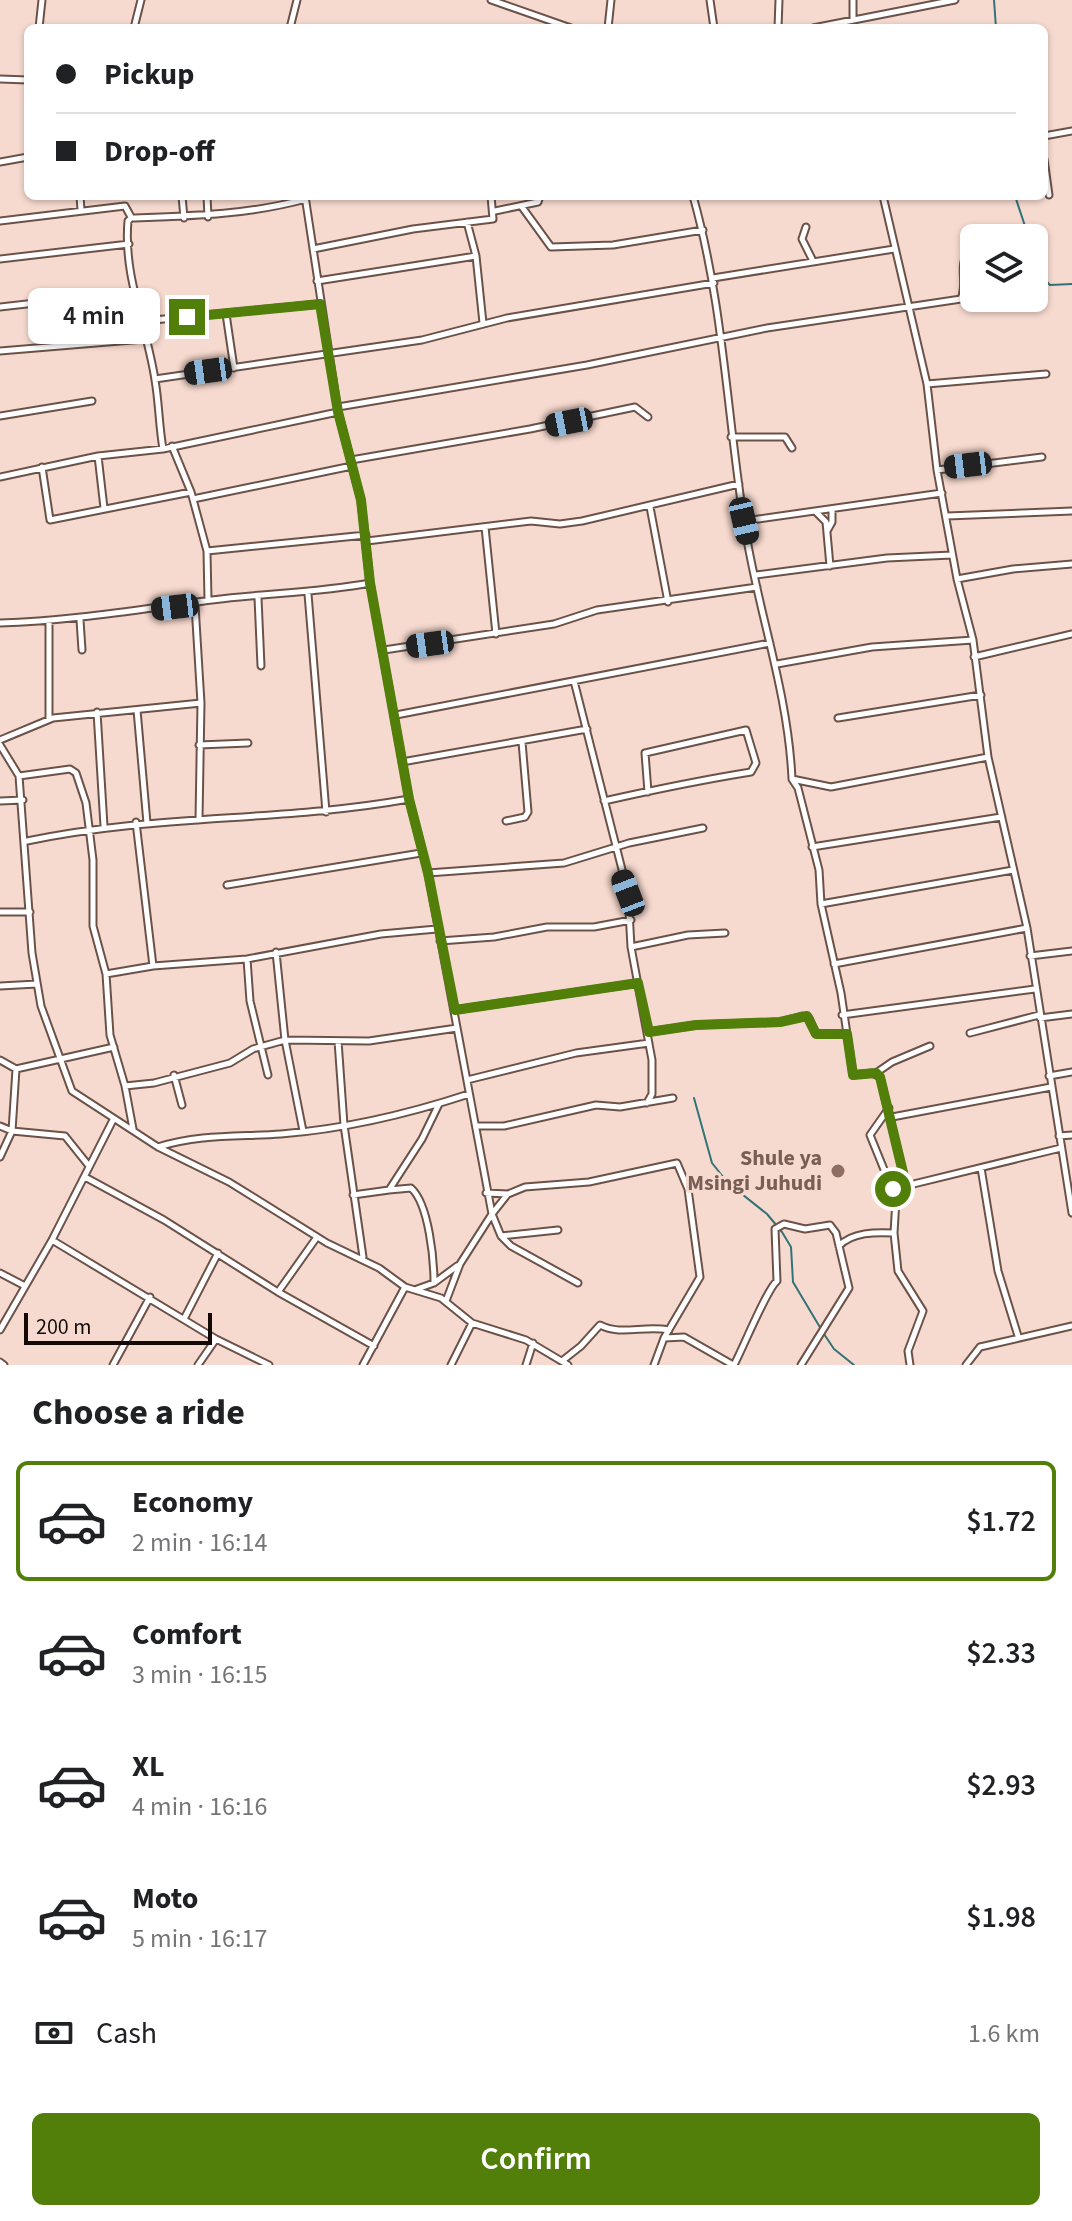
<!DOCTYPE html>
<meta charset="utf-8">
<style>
:root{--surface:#fff;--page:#f6f6f6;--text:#202124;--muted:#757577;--line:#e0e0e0;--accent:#517f09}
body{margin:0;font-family:"Source Sans 3",sans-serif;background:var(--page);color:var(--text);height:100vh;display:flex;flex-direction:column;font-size:30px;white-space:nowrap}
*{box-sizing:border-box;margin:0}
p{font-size:26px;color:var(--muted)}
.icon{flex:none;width:44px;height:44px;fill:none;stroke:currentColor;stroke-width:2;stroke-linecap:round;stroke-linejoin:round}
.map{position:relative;height:1365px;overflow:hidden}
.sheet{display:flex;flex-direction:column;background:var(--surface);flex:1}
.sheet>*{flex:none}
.guide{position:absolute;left:24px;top:24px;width:1024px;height:176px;border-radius:12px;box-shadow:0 2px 6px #0004;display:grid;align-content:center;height:176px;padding:0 32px;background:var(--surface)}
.controls{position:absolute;left:960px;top:224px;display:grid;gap:16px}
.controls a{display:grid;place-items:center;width:88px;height:88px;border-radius:12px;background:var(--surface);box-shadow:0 2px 6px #0004;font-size:40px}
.scale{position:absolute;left:24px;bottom:20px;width:188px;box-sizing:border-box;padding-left:8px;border:4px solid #130a07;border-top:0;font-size:22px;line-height:28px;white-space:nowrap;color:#130a07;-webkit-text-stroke:6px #f7dacf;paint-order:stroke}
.end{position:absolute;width:36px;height:36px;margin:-18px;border:10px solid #517f09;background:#fff;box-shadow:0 0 0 4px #fff}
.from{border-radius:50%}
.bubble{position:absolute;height:56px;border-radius:12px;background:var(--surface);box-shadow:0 2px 6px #0004;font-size:26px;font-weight:600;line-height:56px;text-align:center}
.car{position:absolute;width:24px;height:48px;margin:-24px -12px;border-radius:10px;box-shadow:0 0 6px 2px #0007;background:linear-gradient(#222 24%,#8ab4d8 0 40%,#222 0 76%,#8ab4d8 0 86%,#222 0)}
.guide b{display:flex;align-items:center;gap:28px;height:76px;font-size:30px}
.guide b+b{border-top:2px solid var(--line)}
.guide i{width:20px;height:20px;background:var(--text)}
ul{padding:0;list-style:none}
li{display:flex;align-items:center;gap:24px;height:120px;margin:0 16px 12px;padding:0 16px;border:4px solid transparent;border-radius:12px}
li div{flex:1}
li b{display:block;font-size:30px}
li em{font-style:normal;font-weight:600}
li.on{border-color:var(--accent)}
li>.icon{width:72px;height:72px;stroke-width:1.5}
h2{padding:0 32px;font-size:36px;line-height:96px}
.pay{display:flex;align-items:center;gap:20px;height:88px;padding:0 32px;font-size:30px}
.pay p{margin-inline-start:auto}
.action{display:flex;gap:16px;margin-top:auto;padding:16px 32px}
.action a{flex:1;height:92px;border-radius:12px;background:var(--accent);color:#fff;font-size:32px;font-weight:600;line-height:92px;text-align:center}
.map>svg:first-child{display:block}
</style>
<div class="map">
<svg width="1072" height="1365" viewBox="0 0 1072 1365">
<rect width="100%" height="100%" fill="#f7dacf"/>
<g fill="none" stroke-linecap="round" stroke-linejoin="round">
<!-- stream -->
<path stroke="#327378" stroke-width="2" d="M994,0L996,28
M1015,196L1029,238
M1034,254L1040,275L1050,285L1072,284
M694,1098L712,1163L728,1183L767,1214L782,1232L791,1247L793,1282L821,1329
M824,1334L834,1349L854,1365"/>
<defs>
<path id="minor" d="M491,0L571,28
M710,0L714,28
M853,0V20
M39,28L42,0
M134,28L141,0
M290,28L297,0
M608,28L611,0
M778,28L779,0
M813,28L955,0
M0,79L28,80
M1044,136L1072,131
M1044,159L1049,195
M0,162L28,157
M80,196L81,210
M182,196L184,218
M207,196L208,217
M305,196L338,412L361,500L370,583L409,799L428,873L492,1214L460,1264L446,1301
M693,196C723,302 727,413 744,522C757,609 788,690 792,779L798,788L819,870L821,904L841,993L853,1075L872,1073L880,1077L906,1185
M883,196L927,384L937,470L957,579L973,640L988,757L1027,928L1072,1213
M522,207L551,247L613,245L703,230
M495,211L538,202L540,196
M0,221L125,206L131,217
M467,222L476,256L483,323
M806,227L802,239L813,261
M313,249L413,229L493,219L491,196
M0,259L129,244
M713,278L894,249
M317,281L476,256
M962,299L974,297
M0,307L132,292
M226,314L234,368
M143,321L320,304
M0,351L144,339
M155,379L422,340L507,318L714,283
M927,384L1046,374
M338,407L587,365L767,328L961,299C968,283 958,265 968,253L974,252
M0,416L92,401
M731,437H785L792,448
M172,446L191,492L207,551L208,600
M163,449C159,426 159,403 155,380C147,326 123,277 128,221L131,218C191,216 247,215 306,199
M98,456L104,508
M351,460L530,429L635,407L648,417
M42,467L50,520L191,492
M937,470L1042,457
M0,477L98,456L163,449L338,412
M193,499L352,466
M650,507L668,602
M816,512L826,522L830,566
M947,516L1072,511
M744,521L942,493
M485,527L496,634
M827,531L832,522V509
M367,541L531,521L560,524L582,521L739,484
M207,551L366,535
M756,575L887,558L952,555
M957,579L1013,569L1072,564
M308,594L326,812
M258,598L261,666
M195,605L201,703L199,819
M80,620L82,650
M0,623C72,621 141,609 212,600C265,593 317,593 370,583
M384,650L554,624L597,610L757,587
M974,657L1072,634
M777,664L872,647L973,640
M574,681L628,893L631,947L652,1060V1094L647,1103
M137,710L147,823
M97,712L104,826
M396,715L770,643
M838,718L981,695
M49,719V621
M0,740L53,718L201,703
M0,745L19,776L32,953L41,1006L72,1091L158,1147L229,1182L327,1243L379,1268L405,1287L441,1298L472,1323L451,1365
M199,745L248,743
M402,762L587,729
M19,776L70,769L76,773L86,803L93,860V926L106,974L110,1035L125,1086L133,1129
M792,779L831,787L988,757
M0,801L23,800
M604,801C653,790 701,780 751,772L756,763L746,730L645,753L648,792
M506,821L525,817L528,812L522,742
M136,822L153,966
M27,841C153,814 282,822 409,799
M812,847L1001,817
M428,873L564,863L629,843L703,828
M227,885L421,853
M821,904L1013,870
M0,912H30
M440,941L494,937L547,927H594L631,920
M631,947L688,935L725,933
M276,952L285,1040L303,1131
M1030,956L1072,951
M247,959L250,1001L268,1075
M834,964L1027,928
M106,974L153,966L247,959L381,934L437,929
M0,986L37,984
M455,1010L638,983
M842,1015L1035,989
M1040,1018L1072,1014
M649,1032L696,1025L780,1022L802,1016L809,1018L816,1034H847
M970,1033L1039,1015
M338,1041L344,1125L363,1257
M0,1060L16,1069L114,1047
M876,1073L892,1062L930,1046
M174,1075L182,1105
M1049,1076L1072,1072
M467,1080L576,1053L649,1043
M125,1086L154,1083L230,1063L253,1049L285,1040L369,1041L457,1028
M889,1108L870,1135L896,1199L894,1233L898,1271L923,1311L908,1351L910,1365
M892,1117L1051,1087
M0,1126L12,1131L65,1136L89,1166
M476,1126H504L596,1105L620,1107L673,1098
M1059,1136L1072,1135
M158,1147C200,1134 238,1137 281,1134C344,1129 408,1114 469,1094
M0,1157L12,1131L16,1069
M981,1168L998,1271L1018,1336
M85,1177L164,1220L278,1292L374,1346
M893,1189L1061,1148
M389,1190L411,1188C429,1204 434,1260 434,1283
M486,1193L508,1194L525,1187L589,1182L677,1163L688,1189L700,1277L664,1338L654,1365
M353,1195L389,1190L422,1139L439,1104
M507,1195L492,1214L501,1236L511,1246L578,1283
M501,1236L558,1230
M52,1240L216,1339L269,1365
M839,1246C852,1232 876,1232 894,1233
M0,1273L25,1286
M417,1289L434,1283L457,1266
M278,1292L317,1237
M185,1317L218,1253
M472,1323L526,1340L568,1365
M0,1330L52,1240L113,1120
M665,1338L684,1337L733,1365
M562,1361L581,1346L600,1325C621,1336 644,1325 669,1330
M0,1362L4,1365
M113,1365L150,1297
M198,1365L216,1339
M363,1365L405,1287
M526,1365L533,1343
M734,1365C743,1348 767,1289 777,1281L775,1229L784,1224L805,1229L830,1225L836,1233L849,1288L801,1365
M966,1365L980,1347L1072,1326"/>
</defs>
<!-- minor casing -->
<use href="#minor" stroke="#6b5249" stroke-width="9"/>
<!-- minor -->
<use href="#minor" stroke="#fff" stroke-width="5"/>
</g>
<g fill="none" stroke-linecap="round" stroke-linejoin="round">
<!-- route -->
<path stroke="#517f09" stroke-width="10" d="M187,317L320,304L338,412L361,500L370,583L409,799L428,873L455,1010L638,983L649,1032L696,1025L780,1022L807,1016L816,1034H847L853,1075L876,1073L880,1077L906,1185L893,1189"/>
</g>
<!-- markers -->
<circle fill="#8d6e63" stroke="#f7dacf" stroke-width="3" cx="838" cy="1171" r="8"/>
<g text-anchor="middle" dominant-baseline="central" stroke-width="6" stroke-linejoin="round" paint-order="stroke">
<!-- education labels -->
<g font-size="22" font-weight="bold" fill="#785e54" stroke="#f7dacf" text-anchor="end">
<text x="822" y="1158">Shule ya<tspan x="822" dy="25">Msingi Juhudi</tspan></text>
</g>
</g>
</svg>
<div class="controls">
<a><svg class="icon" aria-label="layers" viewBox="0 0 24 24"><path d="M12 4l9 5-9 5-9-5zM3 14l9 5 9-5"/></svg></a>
</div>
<div class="scale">200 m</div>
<i class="end from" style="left:893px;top:1189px"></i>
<i class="end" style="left:187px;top:317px"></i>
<div class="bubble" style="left:28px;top:288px;width:132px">4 min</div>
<i class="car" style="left:208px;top:371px;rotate:262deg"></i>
<i class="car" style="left:569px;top:422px;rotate:259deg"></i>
<i class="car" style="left:968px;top:465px;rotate:263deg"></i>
<i class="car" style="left:744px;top:521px;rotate:167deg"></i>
<i class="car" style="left:175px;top:607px;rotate:263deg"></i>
<i class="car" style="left:430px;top:644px;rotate:262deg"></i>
<i class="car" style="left:628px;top:893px;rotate:339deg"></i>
<div class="guide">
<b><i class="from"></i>Pickup</b>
<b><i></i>Drop-off</b>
</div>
</div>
<section class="sheet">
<h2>Choose a ride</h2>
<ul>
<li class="on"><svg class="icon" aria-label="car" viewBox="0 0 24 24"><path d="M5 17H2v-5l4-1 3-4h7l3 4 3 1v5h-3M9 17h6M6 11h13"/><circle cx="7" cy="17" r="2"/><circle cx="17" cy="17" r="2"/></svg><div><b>Economy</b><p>2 min · 16:14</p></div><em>$1.72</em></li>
<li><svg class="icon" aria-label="car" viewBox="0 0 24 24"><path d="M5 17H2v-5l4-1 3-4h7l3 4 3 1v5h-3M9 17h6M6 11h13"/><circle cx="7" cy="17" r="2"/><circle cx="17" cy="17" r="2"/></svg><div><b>Comfort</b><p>3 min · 16:15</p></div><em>$2.33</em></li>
<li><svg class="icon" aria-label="car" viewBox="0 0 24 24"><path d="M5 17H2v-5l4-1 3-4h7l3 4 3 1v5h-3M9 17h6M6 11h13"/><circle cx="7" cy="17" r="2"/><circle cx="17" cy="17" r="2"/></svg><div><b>XL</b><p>4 min · 16:16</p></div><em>$2.93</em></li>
<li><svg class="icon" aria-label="car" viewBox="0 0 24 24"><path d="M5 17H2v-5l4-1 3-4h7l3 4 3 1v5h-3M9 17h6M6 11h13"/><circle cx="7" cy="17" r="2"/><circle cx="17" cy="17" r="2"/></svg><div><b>Moto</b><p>5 min · 16:17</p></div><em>$1.98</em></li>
</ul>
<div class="pay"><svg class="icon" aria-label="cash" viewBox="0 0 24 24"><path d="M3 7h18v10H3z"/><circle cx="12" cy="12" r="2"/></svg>Cash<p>1.6 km</p></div>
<div class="action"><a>Confirm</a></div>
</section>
